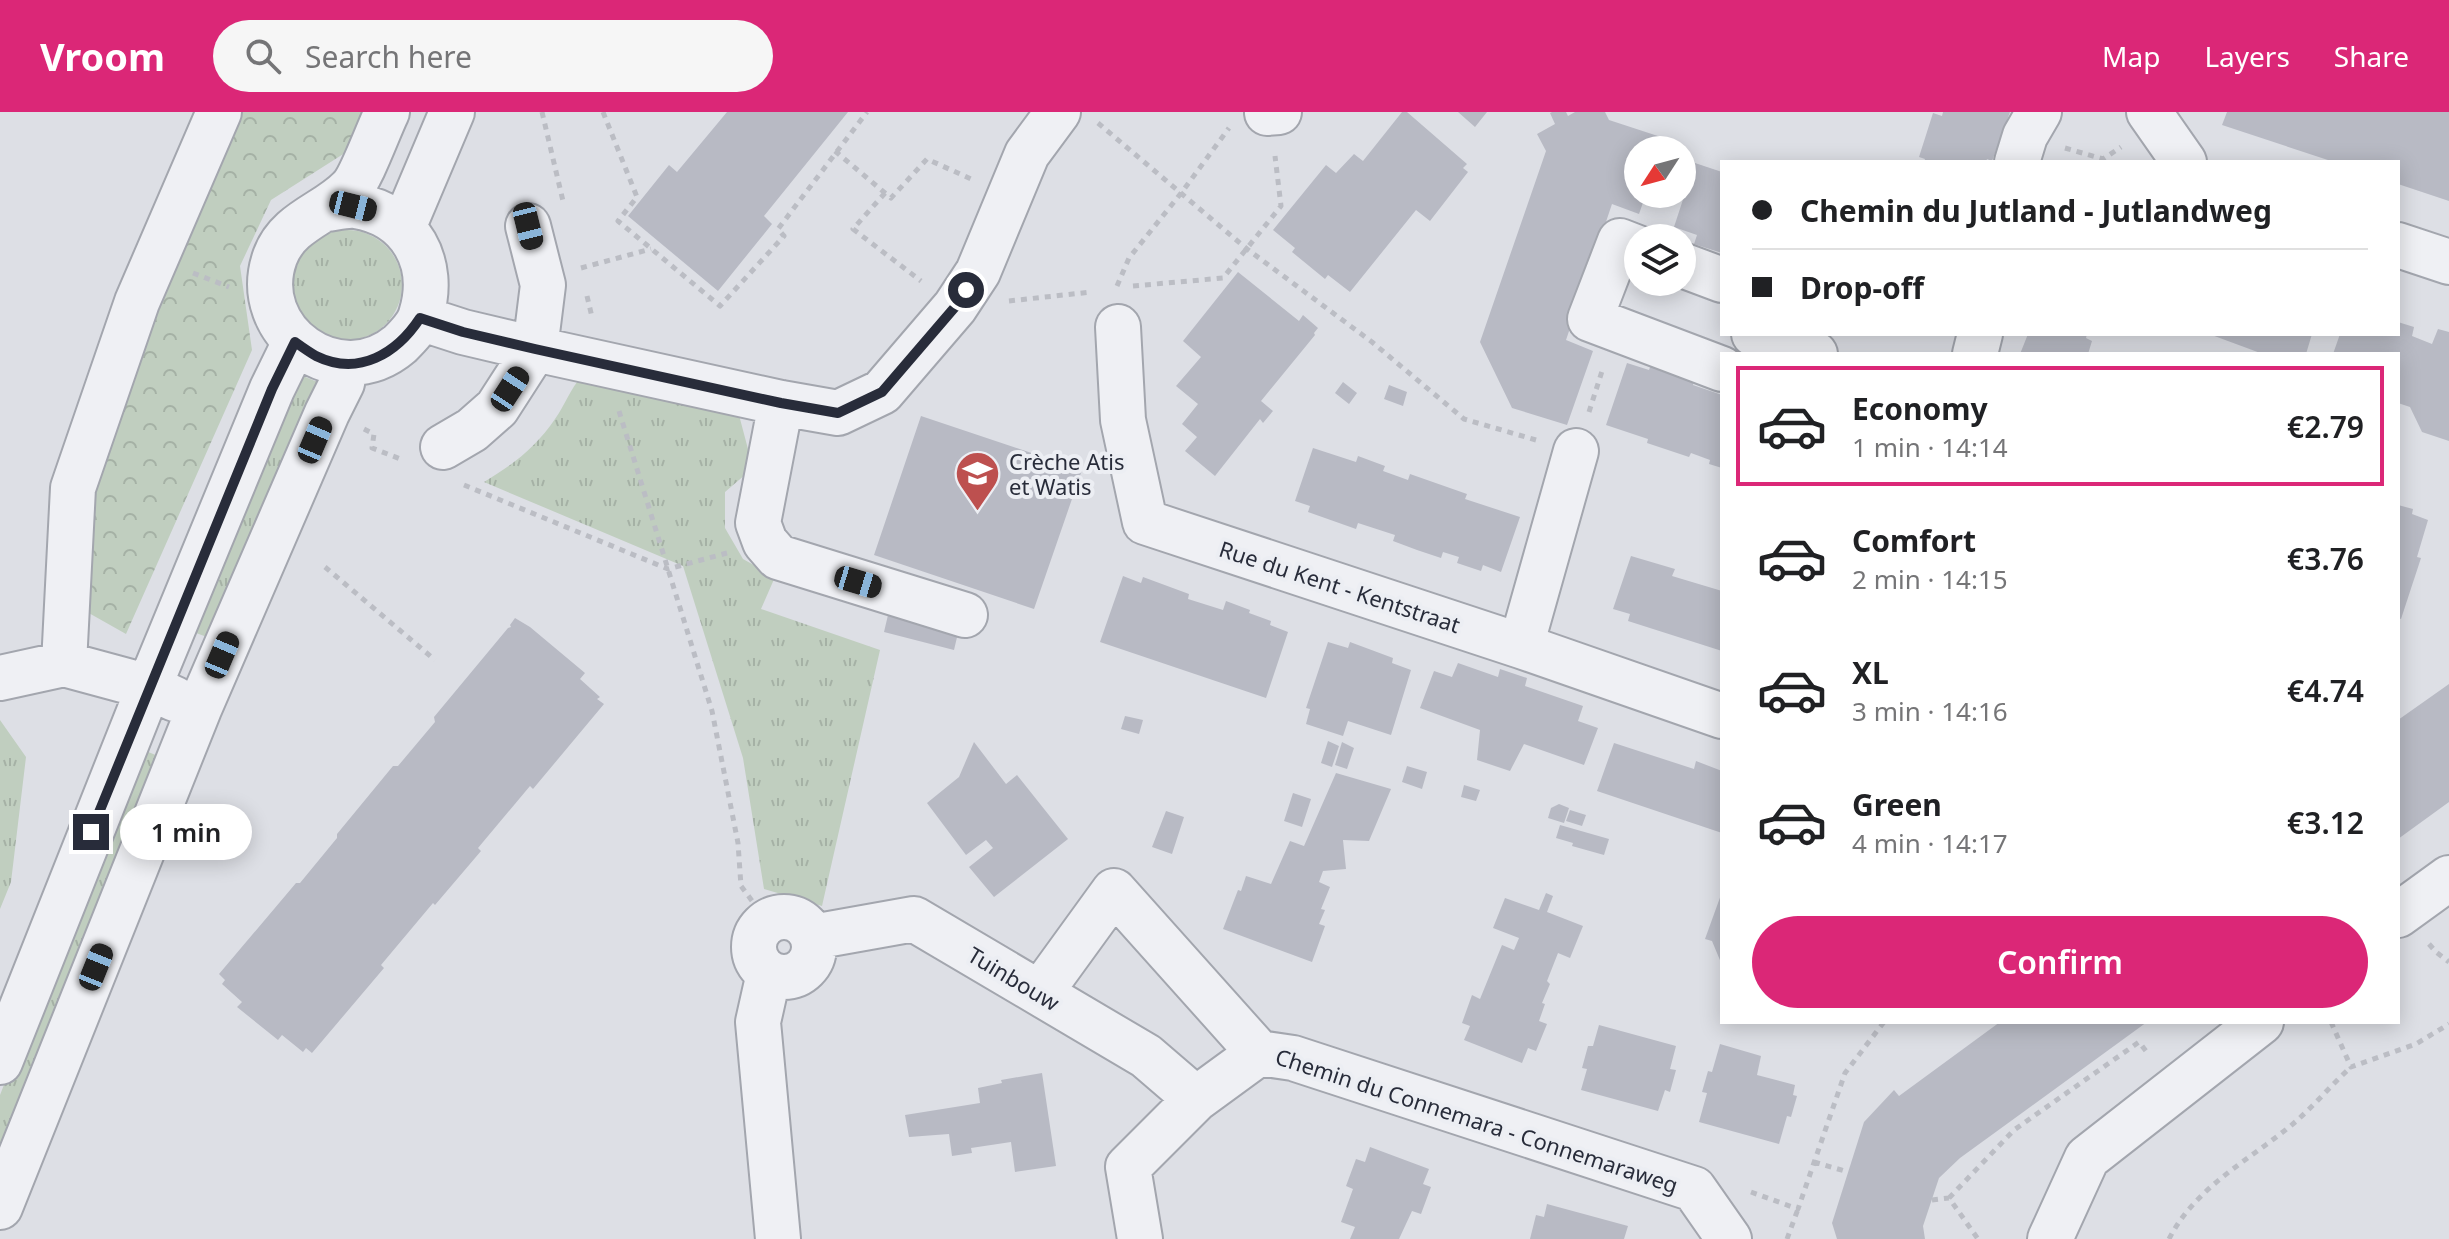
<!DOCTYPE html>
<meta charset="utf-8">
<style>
:root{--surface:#fff;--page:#f6f6f6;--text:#202124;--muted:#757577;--line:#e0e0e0;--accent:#db2777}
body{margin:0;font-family:"Noto Sans",sans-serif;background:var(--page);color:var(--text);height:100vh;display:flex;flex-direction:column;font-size:30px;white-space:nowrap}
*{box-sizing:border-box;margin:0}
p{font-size:26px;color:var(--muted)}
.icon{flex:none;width:44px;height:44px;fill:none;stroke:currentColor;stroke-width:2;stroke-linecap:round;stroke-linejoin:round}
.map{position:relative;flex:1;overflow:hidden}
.side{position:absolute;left:1720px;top:240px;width:680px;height:672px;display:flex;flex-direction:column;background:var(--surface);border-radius:0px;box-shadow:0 4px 20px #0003}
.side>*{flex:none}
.banner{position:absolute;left:1720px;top:48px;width:680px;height:176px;border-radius:0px;box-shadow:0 4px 20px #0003;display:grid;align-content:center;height:176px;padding:0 32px;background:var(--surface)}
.needle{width:52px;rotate:234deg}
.tools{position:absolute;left:1624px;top:24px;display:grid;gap:16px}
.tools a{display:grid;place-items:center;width:72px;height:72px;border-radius:50%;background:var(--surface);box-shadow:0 4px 20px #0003;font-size:40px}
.end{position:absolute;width:36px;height:36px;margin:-18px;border:10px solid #282c3a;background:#fff;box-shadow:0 0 0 4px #fff}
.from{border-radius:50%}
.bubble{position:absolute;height:56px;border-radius:28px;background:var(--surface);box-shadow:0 4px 20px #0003;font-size:26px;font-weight:600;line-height:56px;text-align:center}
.car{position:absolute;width:24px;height:48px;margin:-24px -12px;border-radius:10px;box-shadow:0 0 6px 2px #0007;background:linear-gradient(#222 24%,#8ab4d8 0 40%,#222 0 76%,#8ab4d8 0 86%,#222 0)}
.banner b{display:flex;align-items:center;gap:28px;height:76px;font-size:30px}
.banner b+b{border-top:2px solid var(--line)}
.banner i{width:20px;height:20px;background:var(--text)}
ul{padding:14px 0 0;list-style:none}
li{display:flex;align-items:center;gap:24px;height:120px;margin:0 16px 12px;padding:0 16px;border:4px solid transparent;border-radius:0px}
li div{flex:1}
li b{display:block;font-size:30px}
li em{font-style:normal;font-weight:600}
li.current{border-color:var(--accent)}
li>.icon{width:72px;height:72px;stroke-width:1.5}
.action{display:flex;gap:16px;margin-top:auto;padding:16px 32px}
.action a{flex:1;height:92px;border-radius:48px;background:var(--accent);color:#fff;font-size:32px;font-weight:600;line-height:92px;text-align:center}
header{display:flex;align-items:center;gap:48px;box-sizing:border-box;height:112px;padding:0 40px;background:var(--accent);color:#fff}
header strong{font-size:38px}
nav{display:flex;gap:44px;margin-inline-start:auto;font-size:28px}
.search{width:560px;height:72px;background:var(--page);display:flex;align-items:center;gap:20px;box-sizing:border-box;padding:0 28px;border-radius:44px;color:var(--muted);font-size:30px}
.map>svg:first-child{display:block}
</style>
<header>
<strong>Vroom</strong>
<div class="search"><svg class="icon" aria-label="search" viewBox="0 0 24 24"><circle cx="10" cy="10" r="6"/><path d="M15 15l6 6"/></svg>Search here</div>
<nav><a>Map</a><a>Layers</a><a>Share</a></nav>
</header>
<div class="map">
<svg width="2449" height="1127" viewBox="0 0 2449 1127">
<defs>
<pattern id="grass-tufts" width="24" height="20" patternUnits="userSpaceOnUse" patternTransform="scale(2)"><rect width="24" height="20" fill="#c0cebf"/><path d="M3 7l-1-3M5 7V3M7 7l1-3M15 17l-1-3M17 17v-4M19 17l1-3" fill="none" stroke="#a5b1a5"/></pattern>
<pattern id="forest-crowns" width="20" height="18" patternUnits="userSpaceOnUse" patternTransform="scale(2)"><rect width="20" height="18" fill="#c0cebf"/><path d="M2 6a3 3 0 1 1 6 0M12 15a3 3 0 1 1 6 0" fill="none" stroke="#a5b1a5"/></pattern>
</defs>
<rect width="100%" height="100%" fill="#dddfe5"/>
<!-- grass -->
<path fill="url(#grass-tufts)" d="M292 173a55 55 0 1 1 110 0a55 55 0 1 1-110 0Z
M296,261L322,272L215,528L188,518Z
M582,264L739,303L753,356L725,380V416L743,447L775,465L761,497L880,538L822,794L764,777L743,646L683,454L484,370C513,353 536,335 555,307C565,293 570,277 582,264Z
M0,608L26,645L11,770L0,797Z
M136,635L163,646L0,1033V983Z"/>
<!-- forest -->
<path fill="url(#forest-crowns)" d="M236,0H364L348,39L271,88L240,154L252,238L126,522L87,500L92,367L166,168Z"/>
<!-- building -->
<path fill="#b8bac4" d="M727,0H848L764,104L772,112L718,179L628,104L669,53L677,60Z
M1402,0H1407L1467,52L1463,56L1468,60L1430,109L1416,98L1350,180L1328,163L1325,167L1292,140L1295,136L1273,118L1326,53L1336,61L1354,42L1363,49Z
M1458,0H1487L1475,15Z
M1552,0H1566L1568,4L1575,0H1605L1609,8L1664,26L1661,38H1638V82H1646L1639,102L1612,92L1566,228L1593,239L1567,313L1512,296L1480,230L1546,39L1537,22L1555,12L1550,1Z
M1943,0H2010L1992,49L1987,47L1986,50H1924L1925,47L1919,45L1933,1L1942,4Z
M2227,0H2449V89L2398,72V50H2334L2222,13Z
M1695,51L1722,60V141L1694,132L1697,123L1674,115Z
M1238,160L1299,209L1303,203L1318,216L1314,221L1315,223L1261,289L1273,299L1263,311L1260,307L1215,364L1185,339L1197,325L1182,312L1198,292L1176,274L1201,245L1183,229Z
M2398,210L2414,215L2412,224L2432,232L2438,217L2449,220V329L2422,320L2410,295L2398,291V242H2333L2340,222H2398Z
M2028,222H2087L2086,226L2092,229L2088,242H2020Z
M2209,222H2312L2306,242H2263Z
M1652,250L1695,265L1693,273L1722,283V356L1709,352L1710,348L1691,341L1689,345L1647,331L1648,327L1606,313L1627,251L1649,258Z
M1343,270L1357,281L1349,292L1335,281Z
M1389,273L1407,280L1403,294L1384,287Z
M921,304L1082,358L1034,497L874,443Z
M1313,336L1356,350L1358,344L1385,354L1383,359L1408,368L1410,362L1467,382L1465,387L1520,405L1501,460L1483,453L1481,459L1457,451L1459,445L1443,440L1441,446L1417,438L1393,429L1395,423L1358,411L1356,417L1308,400L1310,394L1295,389Z
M2398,393L2413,397L2412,402L2428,408L2417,445L2421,446L2401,507L2398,506Z
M1631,444L1675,457L1672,464L1722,479V539L1628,509L1630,502L1613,497Z
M1123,464L1141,471L1143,465L1189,482L1188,487L1223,498L1226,489L1250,498L1249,501L1271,509L1270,513L1288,520L1266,586L1100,530Z
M888,503L958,521L954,538L884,520Z
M515,506L530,515L585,561L580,567L600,585L597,587L604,592L533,677L530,674L478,736L481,739L435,793L433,791L381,853L384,856L312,941L306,936L303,940L282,923L278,928L237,895L242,890L222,872L225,868L219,862L296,771H300L337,726V722L393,654H398L435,610L434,605L508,516L511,515L510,513Z
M1328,530L1348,536L1350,530L1393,546L1392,551L1411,558L1391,623L1348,609L1343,624L1306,612L1310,597L1306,596Z
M1458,551L1498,565L1500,557L1527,566L1525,574L1583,594L1578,609L1598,616L1584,653L1524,632L1510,659L1477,648L1480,618L1420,596L1434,559L1452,565Z
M2449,572V690L2398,727V608Z
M1125,604L1143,608L1139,622L1121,617Z
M1328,629L1339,634L1332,655L1321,651Z
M974,630L1006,672L1017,663L1068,727L994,785L969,755L993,736L986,728L966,743L927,691L959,665Z
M1342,630L1354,636L1347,657L1335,653Z
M1614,631L1694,657L1696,649L1722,659V721L1597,679Z
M1407,654L1427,660L1422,677L1402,670Z
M1336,661L1391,677L1369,729L1343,728L1346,757L1323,759L1319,770L1330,775L1321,797L1325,798L1319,812L1325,814L1312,850L1223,817L1238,778L1241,779L1246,764L1271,772L1290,729L1304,734Z
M1464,673L1480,678L1476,689L1461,685Z
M1293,681L1311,687L1302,715L1284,709Z
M1559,692L1569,696L1564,711L1548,706L1551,696Z
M1570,698L1586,703L1582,714L1566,709Z
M1166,699L1184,705L1172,742L1152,735Z
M1560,713L1609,727L1604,743L1572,734L1573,731L1556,726Z
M1722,780V853L1712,829L1705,827Z
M1546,781L1553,784L1547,800L1583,814L1570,846L1558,841L1547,869L1550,872L1542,891L1545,892L1539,909L1547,912L1536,939L1528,936L1522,951L1464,928L1470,914L1462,911L1472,883L1480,887L1502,833L1514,838L1519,826L1493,816L1505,786L1539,798Z
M2000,910H2147L1960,1046L1939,1066L1923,1114L1925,1127H1837L1832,1111L1864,1010L1894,978L1899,984Z
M1599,913L1676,934L1670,957L1676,958L1670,980L1665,978L1658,999L1581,978L1587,957L1582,956L1588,934H1593Z
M1720,932L1761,944L1757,963L1795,973L1793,983L1797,984L1791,1005L1787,1004L1779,1032L1699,1010L1707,981L1702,980L1708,959L1712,960Z
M1042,961L1056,1054L1015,1060L1011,1030L971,1036L972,1041L952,1044L949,1022L909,1025L905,1003L980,991L978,976L1002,971L1001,968Z
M1370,1035L1429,1057L1423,1072L1431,1075L1421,1102L1412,1099L1399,1127H1350L1355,1115L1341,1110L1353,1077L1346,1074L1356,1047L1365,1050Z
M1547,1092L1628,1114L1624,1127H1530L1536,1103L1544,1105Z"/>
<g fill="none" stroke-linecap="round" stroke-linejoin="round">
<defs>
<path id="minor" d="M2149,0L2184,50
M1267,1L1279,0
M2017,50L2025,24L2039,0
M326,97C335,96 346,93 356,94C411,103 437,151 421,203C418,214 408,224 400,232C339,284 248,220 275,145C288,109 326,102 350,77C361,67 379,16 387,0
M403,116L452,0
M2398,133L2449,150
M1638,136L1620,129L1590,207L1722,257
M1682,153L1722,168
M420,206L463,220L535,237L781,291L838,301L882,280L955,195L978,160L1027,42L1058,0
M1118,215L1123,308L1145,410L1521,534L1722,604
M1754,222L1815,242
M1975,242L1980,222
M781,291L758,411L765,430L778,445L965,503
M443,335L472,318L497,296L535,237L543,173L528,114
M1521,534L1576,339
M0,566L64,552
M175,587L149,575L64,552L73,376L137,190L219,0
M2398,803L2449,766
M754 835a30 30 0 1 1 60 0a30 30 0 1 1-60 0Z
M813,825L914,807L1146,944L1196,987
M769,861L758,910L778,1127
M1040,881L1114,779L1259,941
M1259,941L1293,946L1694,1077L1729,1127
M0,950L149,575L272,277L295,230
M0,1095L199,597L327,301L342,271L346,251
M1140,1127L1128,1055L1196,987L1259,941
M2050,1127L2087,1046L2261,910"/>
</defs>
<!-- minor casing -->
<use href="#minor" stroke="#a3a6ae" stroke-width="48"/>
<!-- path -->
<path stroke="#bbbdc4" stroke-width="5" stroke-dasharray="6 6" stroke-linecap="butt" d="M542,0L563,89
M603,0L637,85L618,109L720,194L784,124L778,117L867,0
M1098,11L1247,137L1372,230L1464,307L1536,328
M2065,36L2103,47L2121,35
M835,39L891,86L927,47L971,67
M885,81L853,117L921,169
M581,156L651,137
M193,161L229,175
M1117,174L1129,146L1182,80L1229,16
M1133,174L1223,166L1281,94L1275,44
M587,184L592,205
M1009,189L1091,180
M619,299L712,599L738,731L741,774L767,809
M1589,300L1603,256
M364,317L374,322L372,336L403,348
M464,373L668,457L727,441
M325,455L435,548
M2429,832L2436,840L2449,850
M2331,910L2351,955L2416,932L2449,912
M1814,1050L1848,1060
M1751,1080L1798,1097L1845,961L1884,910
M1949,1086L2014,1018L2139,930L2149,943
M1932,1088L1949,1086L1978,1127
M1787,1127L1798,1097
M2169,1127C2196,1074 2250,1048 2294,1011C2314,994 2331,973 2351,955"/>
<!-- minor -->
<use href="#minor" stroke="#eff0f4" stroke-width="44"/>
</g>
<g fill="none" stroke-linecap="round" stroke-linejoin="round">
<!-- route -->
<path stroke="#282c3a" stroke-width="10" d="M91,720L272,277L295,230C302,235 309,240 316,244C359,265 397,241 420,206L463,220L535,237L781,291L838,301L882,280L955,195L966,178"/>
</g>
<!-- icons -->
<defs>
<symbol id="school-pin" viewBox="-11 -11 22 30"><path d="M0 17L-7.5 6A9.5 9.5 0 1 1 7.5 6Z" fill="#bd504f" stroke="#eceef3"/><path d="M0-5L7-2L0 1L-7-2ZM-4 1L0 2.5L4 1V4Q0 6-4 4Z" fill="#fff"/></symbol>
</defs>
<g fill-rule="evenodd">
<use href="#school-pin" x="952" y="336" width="51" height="69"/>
</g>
<g text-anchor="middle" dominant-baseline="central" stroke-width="8" stroke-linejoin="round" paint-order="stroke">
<!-- poi labels -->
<g font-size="22" fill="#282c3a" stroke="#eceef3" text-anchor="start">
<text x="1009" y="349">Crèche Atis<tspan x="1009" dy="25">et Watis</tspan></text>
</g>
<!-- street labels -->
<g font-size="22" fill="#282c3a" stroke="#eceef3">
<text transform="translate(1340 474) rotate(18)">Rue du Kent - Kentstraat</text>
<text transform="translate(1014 866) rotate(31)">Tuinbouw</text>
<text transform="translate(1477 1008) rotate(18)">Chemin du Connemara - Connemaraweg</text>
</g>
</g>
</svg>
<div class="tools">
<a><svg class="needle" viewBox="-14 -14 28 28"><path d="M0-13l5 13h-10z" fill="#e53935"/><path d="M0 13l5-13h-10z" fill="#757577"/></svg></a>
<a><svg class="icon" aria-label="layers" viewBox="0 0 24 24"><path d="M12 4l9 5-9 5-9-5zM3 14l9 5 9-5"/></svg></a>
</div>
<i class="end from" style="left:966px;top:178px"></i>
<i class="end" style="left:91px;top:720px"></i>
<div class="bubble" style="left:120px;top:692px;width:132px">1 min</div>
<i class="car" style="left:353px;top:94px;rotate:104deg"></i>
<i class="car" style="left:528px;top:114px;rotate:166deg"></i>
<i class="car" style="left:510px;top:277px;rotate:33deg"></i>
<i class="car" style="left:315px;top:328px;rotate:23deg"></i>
<i class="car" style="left:858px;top:470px;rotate:107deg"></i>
<i class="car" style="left:222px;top:543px;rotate:23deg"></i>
<i class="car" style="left:96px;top:855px;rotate:22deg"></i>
<div class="banner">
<b><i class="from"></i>Chemin du Jutland - Jutlandweg</b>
<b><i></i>Drop-off</b>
</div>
<section class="side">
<ul>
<li class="current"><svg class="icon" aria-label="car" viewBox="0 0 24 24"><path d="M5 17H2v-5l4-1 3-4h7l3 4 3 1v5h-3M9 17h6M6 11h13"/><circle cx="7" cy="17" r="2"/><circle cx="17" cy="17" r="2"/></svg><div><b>Economy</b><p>1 min · 14:14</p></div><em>€2.79</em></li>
<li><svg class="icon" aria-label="car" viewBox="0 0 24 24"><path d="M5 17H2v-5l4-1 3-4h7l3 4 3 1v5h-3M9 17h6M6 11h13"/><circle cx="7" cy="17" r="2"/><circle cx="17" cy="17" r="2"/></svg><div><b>Comfort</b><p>2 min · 14:15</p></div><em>€3.76</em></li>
<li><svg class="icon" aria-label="car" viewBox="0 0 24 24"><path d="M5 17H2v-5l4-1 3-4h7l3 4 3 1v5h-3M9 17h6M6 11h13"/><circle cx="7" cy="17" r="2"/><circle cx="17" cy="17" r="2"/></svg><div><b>XL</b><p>3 min · 14:16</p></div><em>€4.74</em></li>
<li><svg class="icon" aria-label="car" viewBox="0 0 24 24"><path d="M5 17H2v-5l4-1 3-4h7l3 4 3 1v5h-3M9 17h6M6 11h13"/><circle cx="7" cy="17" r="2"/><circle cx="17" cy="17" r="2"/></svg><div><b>Green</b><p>4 min · 14:17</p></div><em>€3.12</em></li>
</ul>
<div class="action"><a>Confirm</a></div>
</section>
</div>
